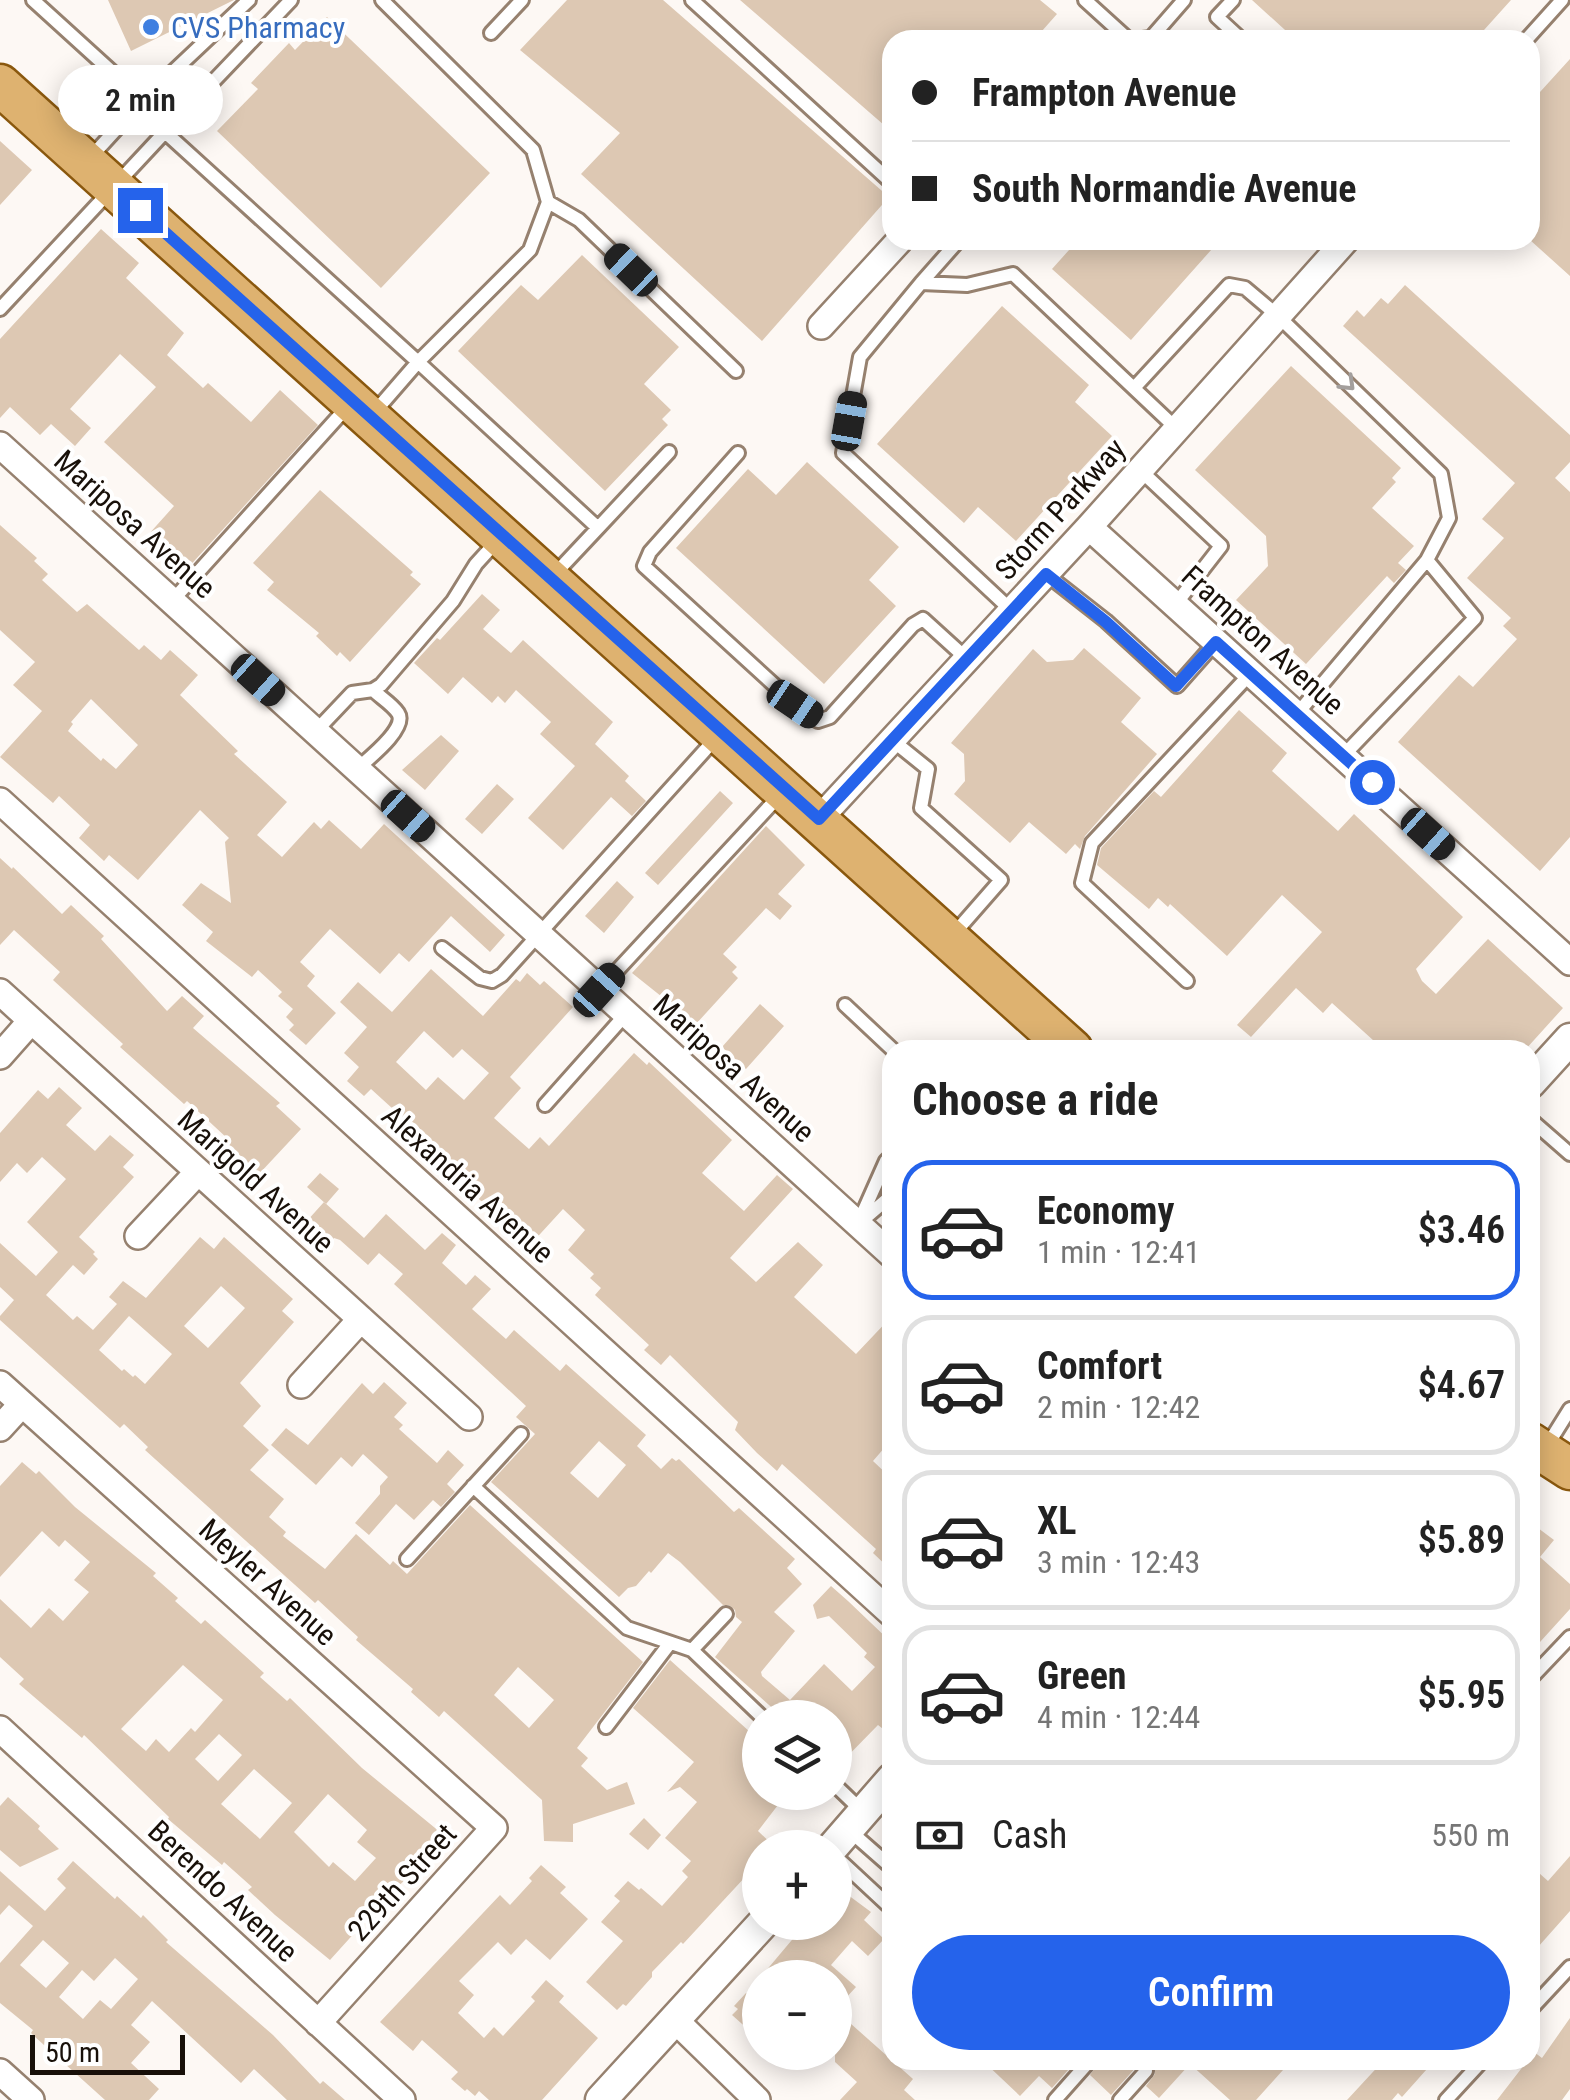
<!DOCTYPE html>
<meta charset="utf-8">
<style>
:root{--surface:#fff;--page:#f6f6f6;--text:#222;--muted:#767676;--line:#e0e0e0;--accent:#2563eb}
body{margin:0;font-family:"Roboto Condensed",sans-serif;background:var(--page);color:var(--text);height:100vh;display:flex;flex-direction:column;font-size:38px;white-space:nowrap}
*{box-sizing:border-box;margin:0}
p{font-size:32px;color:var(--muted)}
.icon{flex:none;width:55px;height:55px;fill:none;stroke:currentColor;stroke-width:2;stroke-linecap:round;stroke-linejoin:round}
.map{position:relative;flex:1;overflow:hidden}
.panel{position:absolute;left:882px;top:1040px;width:658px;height:1030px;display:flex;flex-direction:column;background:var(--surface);border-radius:30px;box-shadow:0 5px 25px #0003}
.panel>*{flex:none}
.top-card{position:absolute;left:882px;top:30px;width:658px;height:220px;border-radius:30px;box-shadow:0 5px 25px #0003;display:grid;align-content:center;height:220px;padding:0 30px;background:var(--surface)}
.fabs{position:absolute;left:742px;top:1700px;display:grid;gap:20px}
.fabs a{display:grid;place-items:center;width:110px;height:110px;border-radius:50%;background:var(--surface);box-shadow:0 5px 25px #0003;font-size:50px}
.scale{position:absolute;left:30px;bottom:25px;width:155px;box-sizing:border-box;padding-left:10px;border:5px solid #181009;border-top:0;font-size:28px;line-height:35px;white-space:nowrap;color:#181009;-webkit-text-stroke:8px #fff;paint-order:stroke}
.end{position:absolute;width:45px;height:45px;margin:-22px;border:12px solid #2563eb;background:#fff;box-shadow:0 0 0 5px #fff}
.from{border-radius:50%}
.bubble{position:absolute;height:70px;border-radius:35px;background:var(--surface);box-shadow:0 5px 25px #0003;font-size:32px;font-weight:600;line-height:70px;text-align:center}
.car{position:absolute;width:30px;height:60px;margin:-30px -15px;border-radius:12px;box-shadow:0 0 8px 2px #0007;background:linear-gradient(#222 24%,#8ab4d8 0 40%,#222 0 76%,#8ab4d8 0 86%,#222 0)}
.top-card b{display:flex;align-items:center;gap:35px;height:95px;font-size:38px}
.top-card b+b{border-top:2px solid var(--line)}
.top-card i{width:25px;height:25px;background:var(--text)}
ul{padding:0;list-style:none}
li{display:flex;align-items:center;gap:30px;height:140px;margin:0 20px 15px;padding:0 10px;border:5px solid var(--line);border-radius:30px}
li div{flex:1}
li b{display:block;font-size:38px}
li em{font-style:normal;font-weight:600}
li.current{border-color:var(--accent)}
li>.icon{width:90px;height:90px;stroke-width:1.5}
h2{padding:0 30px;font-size:45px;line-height:120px}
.pay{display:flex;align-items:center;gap:25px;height:110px;padding:0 30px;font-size:38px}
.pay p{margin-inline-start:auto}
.action{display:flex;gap:20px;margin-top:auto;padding:20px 30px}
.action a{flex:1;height:115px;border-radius:60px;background:var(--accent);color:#fff;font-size:40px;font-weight:600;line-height:115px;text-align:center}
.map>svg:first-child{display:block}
</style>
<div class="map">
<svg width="1570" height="2100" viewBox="0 0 1570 2100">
<rect width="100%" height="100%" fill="#fdf8f4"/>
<!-- building -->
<path fill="#ddc8b3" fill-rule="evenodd" d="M108,0H234L131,51Z
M567,0H663L889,197L762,341L581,174L620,133L520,50Z
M740,0H1040L1057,14L1034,40H892V132Z
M1252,0H1511L1475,40H1296Z
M327,17L490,173L381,288L217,131L258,89L251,83L289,43L295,50Z
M1570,59V276L1530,240V103Z
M0,141L32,170L0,205Z
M101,229L139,263L126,278L184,333L167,355L203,388L208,383L251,422L280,390L318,425L186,570L148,535L174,506L104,442L156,387L120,354L70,409L91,428L75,446L51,424L40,435L10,407L0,418V339Z
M1078,240H1220L1131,340L1052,269Z
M582,255L679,347L644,384L671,410L662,419L668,425L605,491L458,351L521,285L538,300Z
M1405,285L1570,435V462L1555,478L1570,492V837L1540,871L1398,742L1459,675L1473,687L1517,639L1503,626L1511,618L1467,578L1504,538L1482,519L1515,483L1343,326L1357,310L1364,317L1381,298L1388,304Z
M1002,306L1089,385L1075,402L1112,436L1016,541L978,507L964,523L877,444Z
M1291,366L1401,468L1392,478L1396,482L1372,508L1414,546L1398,563L1406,570L1394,583L1387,576L1306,664L1236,600L1268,566L1266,536L1195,470Z
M807,462L899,547L869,580L896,606L824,684L676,548L748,469L776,495Z
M320,490L413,572L410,575L421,584L350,662L340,652L337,656L316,636L319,633L267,590L274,582L253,563Z
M0,525L37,558L34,561L48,574L42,580L77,612L87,604L139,650L144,645L161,660L170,650L198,675L180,695L238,751L234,754L287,802L257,835L282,857L314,822L321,829L329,820L361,849L384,824L505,935L490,952L451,916L409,962L399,953L380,974L330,929L300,962L315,976L307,986L336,1013L306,1045L289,1030L294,1025L286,1017L293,1009L278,996L282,992L258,970L252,977L206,941L213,932L182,905L201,883L231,903L225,842L229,838L200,810L138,880L109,855L104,861L79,838L90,825L59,796L53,803L0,757L42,711L13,685L35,662L0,630ZM91,699L138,745L116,769L103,758L101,761L68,731L73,724L71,722Z
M482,594L500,610L483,629L511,653L523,640L613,722L595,744L629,776L625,781L646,801L632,816L611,797L563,850L528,818L575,766L540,734L551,722L516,690L505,703L498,696L492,703L463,677L448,694L414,663L437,638L440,640Z
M1084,648L1141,698L1121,722L1157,754L1085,836L1080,849L1075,844L1066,854L1029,822L1010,843L954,794L965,781L964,754L951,743L1033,649L1047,662L1073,660Z
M1239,710L1287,753L1272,771L1338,831L1354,814L1463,917L1416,969L1422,981L1436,994L1488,939L1563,1008L1525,1050H1384L1332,1003L1323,1013L1296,988L1251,1037L1237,1025L1322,932L1282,895L1227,956L1170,904L1168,907L1158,898L1149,909L1097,865L1101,848L1154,791L1161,797Z
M441,735L459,751L425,790L402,770Z
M497,784L514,799L482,834L465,819Z
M720,791L733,803L658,885L645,873Z
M766,826L805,865L778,894L792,906L780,920L766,908L723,954L737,967L732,972L738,978L696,1024L632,973Z
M0,858L12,869L13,867L62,914L71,905L104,936L101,939L167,1011L182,996L204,1016L193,1028L280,1103L276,1106L301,1129L259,1174L226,1142L228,1139L187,1101L184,1104L120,1047L123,1044L53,980L60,972L14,930L0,945Z
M617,881L634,897L604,933L585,916Z
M431,969L483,1016L516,979L520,982L527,973L540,985L544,981L573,1007L510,1077L521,1088L494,1118L529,1149L540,1137L549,1146L634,1053L647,1065L649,1062L732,1140L702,1173L744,1211L777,1175L793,1189L730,1258L756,1282L798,1242L823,1265L794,1297L856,1354L892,1316V1439L873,1461L892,1479V1571L873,1553L876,1549L782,1464L777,1471L757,1453L735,1430L738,1422L670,1355L661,1365L644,1350L649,1345L595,1295L601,1288L590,1278L594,1274L568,1250L585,1230L563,1209L530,1245L451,1174L455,1169L432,1149L434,1146L430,1138L406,1116L404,1119L371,1089L364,1096L347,1081L359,1067L344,1053L367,1027L340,1002L358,982L392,1012ZM424,1031L453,1058L462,1049L489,1073L464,1100L438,1077L426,1090L396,1062Z
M760,1004L784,1026L746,1069L722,1047Z
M59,1087L82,1108L66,1125L95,1151L110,1135L134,1155L123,1167L134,1177L79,1237L95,1252L93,1254L98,1259L84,1275L73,1265L46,1295L73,1320L77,1316L93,1330L117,1304L109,1297L123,1281L146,1298L200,1237L214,1249L224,1237L293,1299L282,1311L294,1322L240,1383L261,1406L243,1426L269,1450L250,1470L284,1499L269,1517L286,1532L283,1536L325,1569L356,1534L390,1565L393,1561L407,1574L470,1505L643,1662L577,1748L588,1758L581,1766L607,1790L627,1782L635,1804L573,1824V1842L544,1841L542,1800L444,1711L439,1717L411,1692L413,1689L356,1640L358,1637L345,1625L318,1600L315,1603L145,1450L148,1447L124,1424L120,1428L0,1320V1316L14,1300L0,1287V1243L36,1276L58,1252L27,1222L66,1179L42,1157L27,1173L17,1163L0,1182V1133L38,1090L48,1099ZM221,1286L245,1308L208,1348L184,1326ZM129,1316L172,1354L145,1384L135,1375L133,1377L124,1369L122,1371L99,1350ZM518,1667L554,1700L529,1728L494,1695Z
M320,1173L339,1189L326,1204L307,1187Z
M324,1202L364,1238L386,1214L425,1250L442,1233L456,1245L442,1263L466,1285L475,1275L491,1289L472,1309L506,1339L514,1330L560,1371L566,1364L646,1435L637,1446L661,1469L672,1458L676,1461L679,1459L734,1512L739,1508L795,1559L787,1568L802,1584L774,1612L795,1631L761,1672L762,1676L790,1700L824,1664L852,1691L875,1667L864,1657L867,1653L829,1616L817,1619L813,1605L831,1586L848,1601L892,1643V1736L878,1725L835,1769V1718H774L778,1713L715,1657L742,1622L736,1617L735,1610L729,1605H723L680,1562L668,1553L651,1573L649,1571L636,1586L628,1588L619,1597L491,1482L535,1434L516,1417L526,1406L394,1284L403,1274L379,1253L368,1265L340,1240L334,1238L330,1243L306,1222ZM599,1441L626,1465L598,1498L570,1473Z
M384,1382L407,1403L394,1417L403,1425L399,1429L437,1463L448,1450L464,1465L447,1484L455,1492L441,1507L433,1500L414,1520L396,1504L369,1535L355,1523L380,1494V1486L388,1477L363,1454L352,1467L341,1457L316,1485L271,1445L286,1428L308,1445L362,1383L373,1394Z
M22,1462L36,1474L39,1471L75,1507L156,1573L153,1576L178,1598L175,1601L201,1624L205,1620L264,1673L260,1677L287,1701L290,1698L362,1768L446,1837L413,1880L409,1876L386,1898L330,1960L275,1915L248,1890L252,1887L224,1862L222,1865L168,1819L169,1817L84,1735L82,1738L19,1684L24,1679L0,1657V1599L31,1628L49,1608L63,1621L89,1592L74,1580L90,1562L65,1540L59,1547L42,1531L0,1577V1486ZM183,1665L223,1700L195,1732L191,1728L169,1752L156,1739L146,1751L121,1729ZM219,1734L242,1755L218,1781L195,1759ZM254,1769L292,1803L260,1839L221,1804ZM328,1794L367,1830L357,1842L376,1858L355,1881L333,1862L329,1867L294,1832Z
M1530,1522L1554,1540L1540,1557L1570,1584V1609L1530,1653Z
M670,1660L760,1741V1792H788L758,1831L776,1848H760V1861L683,1944L681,1942L652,1972V1977L626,2006L623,2004L617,2010L586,1982L623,1941L601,1922L620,1901L614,1896L628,1881L639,1890L641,1888L662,1906L688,1877L682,1871L691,1861L665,1838L697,1802L680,1787L667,1792L694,1762L633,1708Z
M8,1797L40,1826L38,1829L59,1849L20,1867L0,1850V1806Z
M644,1818L661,1835L648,1850L629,1834Z
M1570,1856V1911L1530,1956V1865L1548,1881Z
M73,1861L115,1899L117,1896L141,1918L143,1915L168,1940L166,1942L273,2035L320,2084L323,2081L345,2100H287L254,2069L241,2083L152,2001L131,2025L150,2042L131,2063L159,2089L149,2100H105L34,2036L31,2033L33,2030L0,2003V1963L33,1926L9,1905L0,1915V1871L45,1911L66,1888L57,1879ZM43,1940L69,1963L46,1988L20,1965ZM115,1958L138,1979L111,2009L100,2000L83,2019L59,1997L82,1970L94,1981Z
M541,1865L566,1887L560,1893L588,1919L550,1960L526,1939L511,1955L498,1942L459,1981L474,1995L458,2013L484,2038L494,2027L503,2036L535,2001L531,1997L546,1980L564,1996L559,2002L598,2038L542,2100H489L479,2091L475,2096L467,2089L465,2091L451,2079L458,2072L422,2040L413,2051L380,2022L500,1895L510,1905L532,1881L529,1878Z
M844,1892L871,1912L864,1920L884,1939L868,1956L852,1941L831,1965L856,1987L835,2010V1978H760L807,1922H835V1902Z
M746,1993L760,2005V2040L732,2015L738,2009L734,2006Z
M1570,2018V2089L1562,2100H1497L1534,2052L1542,2058Z
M850,2023L913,2079L904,2090L915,2100H840L857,2082L835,2062V2040Z
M982,2060H1077L1052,2088L1039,2076L1020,2096Z
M1094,2060H1272L1283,2070L1256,2100H1230L1190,2064L1159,2098L1146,2086L1155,2074L1152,2063L1139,2064L1111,2095L1090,2075L1095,2068Z
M1384,2060H1435L1402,2097L1398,2093L1392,2100H1347Z"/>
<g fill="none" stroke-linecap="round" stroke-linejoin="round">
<defs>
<path id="service" d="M33,0L143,100L90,158
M692,0L892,183
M1085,0L1129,40
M1233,0L1217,17L1242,40
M491,33L522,0
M1134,40L1151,38L1184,0
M1526,40L1562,0
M143,100L249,0
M165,132L291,0
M548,202L579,220L736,371
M921,283L959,240
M0,309L165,132L418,362L530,250L548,202L533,150L382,0
M1134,388L1229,285L1245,288L1278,316L1441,474L1449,518L1427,560L1297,714
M372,415L418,362L598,528L669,452
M738,453L650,552L644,566L795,704L818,721L830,717L913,625L923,619L967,659
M1140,470L1221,546L1175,605
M1046,574L1106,621L1177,686L1216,642
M552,577L598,528
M172,601L348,406
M1012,611L843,453L860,357L921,283L967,285L1013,274L1177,429
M315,732L352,693L373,690L381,685L453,601L476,564L497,541
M892,740L928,769L921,808L1001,880L952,936
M1343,756L1475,618L1427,560
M357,769C368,759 408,728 398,713C392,704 380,697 373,690
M442,948L480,978L492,981L502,975L716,738
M1187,981L1082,883L1092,843L1251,673
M599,990L780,795
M845,1005L893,1050
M545,1105L626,1014
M1530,1119L1570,1154
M863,1220L892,1195
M858,1224L886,1161L892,1155
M1545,1449L1570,1409
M473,1486L627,1628L692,1650L763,1718
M407,1559L521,1434
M692,1650L726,1614
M1530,1679L1570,1637
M606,1727L670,1643
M835,1785L863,1812
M850,1831L892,1868
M835,1856L892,1909
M1530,2010L1570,1967
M1055,2100L1086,2065
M1120,2100L1146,2071
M1446,2100L1483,2060"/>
<path id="minor" d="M821,326L900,240
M0,445L892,1255
M1089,527L1570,962
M0,801L892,1614
M819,819L1089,527L1346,240
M0,992L469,1417
M0,1056L31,1021
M138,1236L198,1172
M0,1384L494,1828L318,2023
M301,1385L361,1319
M0,1428L22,1404
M0,1729L402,2100
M676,2021L757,2100
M0,2072L31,2100"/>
<path id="tertiary" d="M1530,1083L1570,1039
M832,1848L892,1779
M601,2100L764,1922"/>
<path id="primary" d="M0,85L1072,1050
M1530,1443L1570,1469"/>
</defs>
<!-- service casing -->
<use href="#service" stroke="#96816f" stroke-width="18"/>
<!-- minor casing -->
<use href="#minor" stroke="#96816f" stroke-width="30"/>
<!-- tertiary casing -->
<use href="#tertiary" stroke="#96816f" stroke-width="35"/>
<!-- primary casing -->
<use href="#primary" stroke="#8a580e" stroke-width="45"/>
<!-- service -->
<use href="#service" stroke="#fff" stroke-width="12"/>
<!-- minor -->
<use href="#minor" stroke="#fff" stroke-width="25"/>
<!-- tertiary -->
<use href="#tertiary" stroke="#fff" stroke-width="30"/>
<!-- primary -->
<use href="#primary" stroke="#deb270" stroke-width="40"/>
</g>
<!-- one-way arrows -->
<defs><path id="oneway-chevron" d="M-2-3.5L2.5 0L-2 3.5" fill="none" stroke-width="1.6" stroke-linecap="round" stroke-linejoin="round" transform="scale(2.5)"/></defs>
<use stroke="#a39f9d" href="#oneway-chevron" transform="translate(1348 384) rotate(44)"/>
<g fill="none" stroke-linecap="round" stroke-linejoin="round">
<!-- route -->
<path stroke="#2563eb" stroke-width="12" d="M140,210L819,819L1046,574L1106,622L1176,686L1216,642L1372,782"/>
</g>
<!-- markers -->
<circle fill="#3f7fe0" stroke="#fff" stroke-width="4" cx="151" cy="27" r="10"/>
<g text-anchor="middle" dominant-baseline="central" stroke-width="8" stroke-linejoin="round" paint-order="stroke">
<!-- shop labels -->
<g font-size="30" fill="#366cbe" stroke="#fff" text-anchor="start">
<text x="171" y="27">CVS Pharmacy</text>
</g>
<!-- street labels -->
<g font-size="30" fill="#181009" stroke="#fff">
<text transform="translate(1060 509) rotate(-48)">Storm Parkway</text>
<text transform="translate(135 524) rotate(42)">Mariposa Avenue</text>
<text transform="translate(1263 640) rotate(42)">Frampton Avenue</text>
<text transform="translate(734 1068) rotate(42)">Mariposa Avenue</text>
<text transform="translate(256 1181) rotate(42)">Marigold Avenue</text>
<text transform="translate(468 1184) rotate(42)">Alexandria Avenue</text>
<text transform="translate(268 1582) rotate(42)">Meyler Avenue</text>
<text transform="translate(402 1882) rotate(-48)">229th Street</text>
<text transform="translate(223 1891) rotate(43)">Berendo Avenue</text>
</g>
</g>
</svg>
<div class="fabs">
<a><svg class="icon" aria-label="layers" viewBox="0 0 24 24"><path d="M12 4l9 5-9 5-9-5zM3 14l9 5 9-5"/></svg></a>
<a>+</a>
<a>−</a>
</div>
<div class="scale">50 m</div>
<i class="end from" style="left:1372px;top:782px"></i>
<i class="end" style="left:140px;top:210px"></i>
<div class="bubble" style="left:58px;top:65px;width:165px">2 min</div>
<i class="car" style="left:631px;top:270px;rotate:314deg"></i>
<i class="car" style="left:849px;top:421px;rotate:10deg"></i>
<i class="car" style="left:258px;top:680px;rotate:132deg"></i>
<i class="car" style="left:795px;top:704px;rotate:124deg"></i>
<i class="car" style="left:408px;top:816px;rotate:132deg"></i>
<i class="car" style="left:1428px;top:834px;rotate:132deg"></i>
<i class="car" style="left:599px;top:990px;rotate:42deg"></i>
<div class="top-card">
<b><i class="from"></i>Frampton Avenue</b>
<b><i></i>South Normandie Avenue</b>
</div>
<section class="panel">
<h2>Choose a ride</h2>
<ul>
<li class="current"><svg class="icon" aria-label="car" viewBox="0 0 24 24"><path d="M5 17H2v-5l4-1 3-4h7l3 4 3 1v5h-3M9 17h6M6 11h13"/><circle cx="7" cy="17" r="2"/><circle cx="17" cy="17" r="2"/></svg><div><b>Economy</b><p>1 min · 12:41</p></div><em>$3.46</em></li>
<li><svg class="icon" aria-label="car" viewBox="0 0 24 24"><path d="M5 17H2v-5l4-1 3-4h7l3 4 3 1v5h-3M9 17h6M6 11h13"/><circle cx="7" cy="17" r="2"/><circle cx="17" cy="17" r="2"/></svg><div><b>Comfort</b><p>2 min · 12:42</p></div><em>$4.67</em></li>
<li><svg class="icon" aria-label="car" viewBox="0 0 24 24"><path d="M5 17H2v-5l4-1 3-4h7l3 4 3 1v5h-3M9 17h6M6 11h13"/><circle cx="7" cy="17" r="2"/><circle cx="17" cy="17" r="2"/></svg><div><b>XL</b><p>3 min · 12:43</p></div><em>$5.89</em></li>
<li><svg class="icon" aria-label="car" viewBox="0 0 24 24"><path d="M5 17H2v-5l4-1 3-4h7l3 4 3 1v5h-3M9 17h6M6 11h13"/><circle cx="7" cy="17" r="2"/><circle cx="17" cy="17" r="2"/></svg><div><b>Green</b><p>4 min · 12:44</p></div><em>$5.95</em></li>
</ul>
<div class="pay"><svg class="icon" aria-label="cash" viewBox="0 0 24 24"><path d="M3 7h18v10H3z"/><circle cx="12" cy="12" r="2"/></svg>Cash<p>550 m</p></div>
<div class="action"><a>Confirm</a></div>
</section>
</div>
